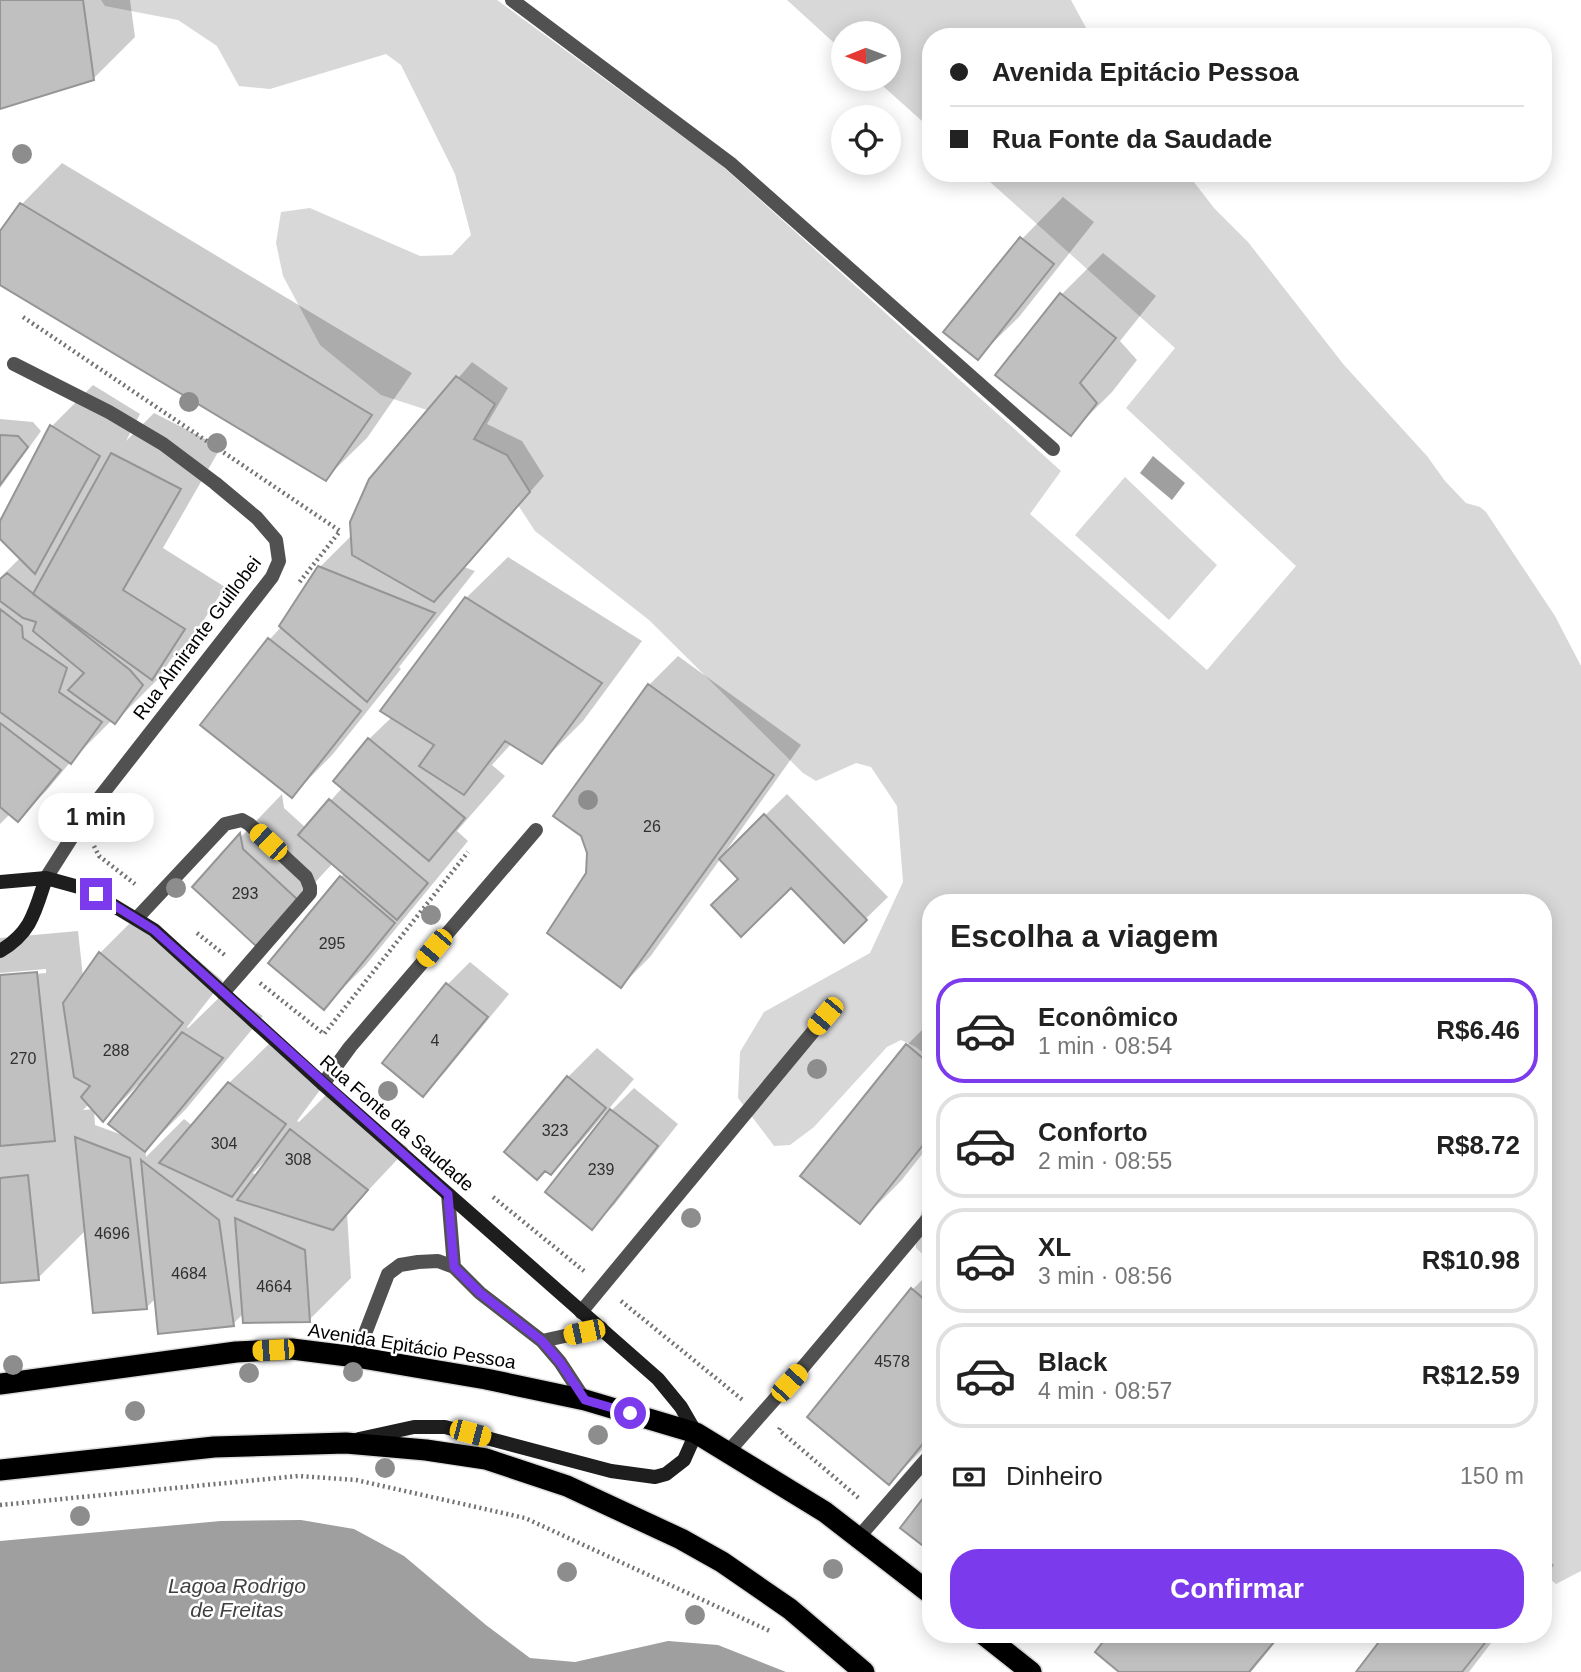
<!DOCTYPE html>
<html lang="pt">
<meta charset="utf-8">
<style>
:root{--surface:#fff;--page:#f2f2f2;--text:#222;--muted:#767676;--line:#e0e0e0;--accent:#7c3aed}
body{margin:0;font-family:Arial,sans-serif;background:var(--page);color:var(--text);height:100vh;display:flex;flex-direction:column;font-size:26px;white-space:nowrap}
*{box-sizing:border-box;margin:0}
p{font-size:23px;color:var(--muted)}
.icon{flex:none;width:38px;height:38px;fill:none;stroke:currentColor;stroke-width:2;stroke-linecap:round;stroke-linejoin:round}
.map{position:relative;flex:1;overflow:hidden}
.sheet{position:absolute;left:922px;top:894px;width:630px;height:749px;display:flex;flex-direction:column;background:var(--surface);border-radius:28px;box-shadow:0 4px 18px #0003}
.sheet>*{flex:none}
.top-card{position:absolute;left:922px;top:28px;width:630px;height:154px;border-radius:28px;box-shadow:0 4px 18px #0003;display:grid;align-content:center;height:154px;padding:0 28px;background:var(--surface)}
.needle{width:46px;rotate:269deg}
.tools{position:absolute;left:831px;top:21px;display:grid;gap:14px}
.tools a{display:grid;place-items:center;width:70px;height:70px;border-radius:50%;background:var(--surface);box-shadow:0 4px 18px #0003;font-size:35px}
.end{position:absolute;width:32px;height:32px;margin:-16px;border:9px solid #7c3aed;background:#fff;box-shadow:0 0 0 4px #fff}
.from{border-radius:50%}
.bubble{position:absolute;height:49px;border-radius:24px;background:var(--surface);box-shadow:0 4px 18px #0003;font-size:23px;font-weight:800;line-height:49px;text-align:center}
.car{position:absolute;width:21px;height:42px;margin:-21px -10px;border-radius:9px;box-shadow:0 0 5px 2px #0007;background:linear-gradient(#f5c518 24%,#345 0 40%,#f5c518 0 76%,#345 0 86%,#f5c518 0)}
.top-card b{display:flex;align-items:center;gap:24px;height:66px;font-size:26px}
.top-card b+b{border-top:2px solid var(--line)}
.top-card i{width:18px;height:18px;background:var(--text)}
ul{padding:0;list-style:none}
li{display:flex;align-items:center;gap:21px;height:105px;margin:0 14px 10px;padding:0 14px;border:4px solid var(--line);border-radius:28px}
li div{flex:1}
li b{display:block;font-size:26px}
li em{font-style:normal;font-weight:800}
li.active{border-color:var(--accent)}
li>.icon{width:63px;height:63px;stroke-width:1.5}
h2{padding:0 28px;font-size:32px;line-height:84px}
.pay{display:flex;align-items:center;gap:18px;height:77px;padding:0 28px;font-size:26px}
.pay p{margin-inline-start:auto}
.button{display:flex;gap:14px;margin-top:auto;padding:14px 28px}
.button a{flex:1;height:80px;border-radius:28px;background:var(--accent);color:#fff;font-size:28px;font-weight:800;line-height:80px;text-align:center}
.map>svg:first-child{display:block}
</style>
<div class="map">
<svg width="1581" height="1672" viewBox="0 0 1581 1672">
<rect width="100%" height="100%" fill="#fff"/>
<!-- green -->
<path fill="#d8d8d8" d="M101,0H497L720,164L1061,471L1030,514L1207,670L1296,566L1126,408L1175,348L980,173H1187L1214,208L1248,242L1344,365L1427,456L1445,481L1466,503L1480,507L1486,512L1555,616L1581,666V1571L1556,1584L1544,1574V903H931V1059L916,1047L901,1040L887,1047L814,1127L790,1145L774,1146L738,1098L740,1052L764,1012L870,953L903,882L897,806L871,767L856,763L816,781L803,773L649,620L535,531L499,476L427,410L381,395L320,345L283,276L276,243L281,212L310,208L420,256L452,255L471,235L455,174L401,65L386,54L270,89L239,86L217,46L178,20L105,6Z
M787,0H1071L1091,37H931V129L875,79H889V33H844L843,51Z
M1125,477L1217,565L1169,620L1075,535Z
M931,1180V1262L916,1248L915,1233Z"/>
<!-- water -->
<path fill="#9f9f9f" d="M1153,456L1185,483L1172,500L1140,473Z
M301,1520L354,1529L404,1556L486,1625L530,1658L575,1662L668,1641L718,1645L786,1672H0V1541L221,1521Z"/>
<!-- shadow -->
<path fill="#0003" fill-rule="evenodd" d="M0,0H130L135,37L93,79L0,107Z
M62,163L412,373L367,438L325,479L0,283V234L21,205Z
M1063,197L1094,222L1019,317L977,358L1022,239Z
M1103,253L1156,296L1120,341L1137,360L1112,392L1071,433L998,375L1062,294Z
M472,362L508,388L487,424L522,441L544,476L464,567L475,571L399,667L401,669L333,754L292,796L202,724L270,639L282,626L320,567L353,534L371,480Z
M93,385L140,414L126,441L154,413L221,447L163,548L225,587L193,637L172,658L157,680L115,722L112,720L73,759L47,790L18,819L11,813L0,824V578L21,557L0,536V525L52,426Z
M0,419L33,422L41,431L0,488Z
M508,557L642,641L583,721L542,762L512,743L492,765L505,776L457,831L468,841L365,966L324,1007L341,877L345,873L333,863L297,902L194,886L282,794L284,808L306,828L343,787L369,739L392,717L466,598Z
M678,656L801,745L726,851L727,853L787,794L888,897L844,940L791,885L740,878L721,858L650,957L621,986L587,874L589,853L582,835L556,816L649,685Z
M141,912L223,981L187,1027L188,1028L225,992L263,1016L186,1109L145,1150L146,1157L184,1119L193,1126L229,1083L271,1042L326,1082L297,1121L299,1122L333,1088L408,1148L347,1213L351,1278L309,1320L244,1313L233,1324L156,1298L147,1307L86,1230L38,1278L0,1281V977L46,973V969L0,973V938L78,931L83,977L100,953ZM138,1085L140,1087L125,1136L95,1125L94,1109L83,1110L89,1104L103,1120ZM265,1161L267,1162L257,1176L253,1173Z
M470,962L509,994L445,1072L423,1094L384,1063L448,984Z
M931,1021V1143L901,1181L860,1222L907,1045Z
M597,1048L634,1079L579,1144L550,1173L568,1077Z
M634,1088L678,1124L614,1205L592,1227L548,1192L612,1110Z
M931,1271V1441L889,1483L809,1416L913,1289Z
M1544,1556L1554,1565L1544,1578Z
M1111,1634H1282L1251,1672H1122Z
M1388,1634H1498L1469,1672H1358Z"/>
<!-- building -->
<path fill="#c0c0c0" stroke="#959595" stroke-width="2" d="M0,0H83L94,80L0,109Z
M20,203L372,415L326,481L0,285V231Z
M1020,237L1054,264L978,360L943,332Z
M1060,293L1116,338L1080,383L1097,403L1071,436L995,375Z
M456,376L495,404L474,439L507,455L530,492L434,602L352,555L350,522L369,479Z
M50,425L100,456L35,574L0,539V521Z
M0,435L18,436L28,447L0,485Z
M111,453L181,489L123,590L185,629L152,680L33,594Z
M318,566L435,613L367,702L279,626Z
M7,573L130,670L143,685L115,724L68,690L84,673L33,631L36,622L23,618L0,601V579Z
M465,597L602,683L542,764L505,741L464,795L419,766L434,745L380,711Z
M0,609L22,626L23,638L67,668L59,692L102,722L71,764L0,712Z
M268,638L361,711L292,798L200,725Z
M648,684L774,775L621,988L547,933L586,873L587,853L581,836L553,816Z
M0,723L61,770L18,822L0,807Z
M368,738L465,818L429,861L333,781Z
M329,799L428,883L397,920L298,835Z
M764,814L867,920L844,943L791,888L741,937L711,905L738,879L719,859Z
M240,833L243,849L298,900L256,946L192,887Z
M340,876L395,923L324,1010L268,963Z
M99,952L183,1023L103,1122L81,1097L90,1086L74,1077L63,1003Z
M37,972L55,1141L0,1146V975Z
M446,983L488,1017L423,1097L382,1063Z
M182,1032L223,1058L145,1152L108,1124Z
M906,1044L931,1065V1135L860,1224L800,1176Z
M567,1076L606,1108L551,1175L545,1171L537,1180L504,1152Z
M228,1082L286,1124L232,1197L159,1163Z
M610,1109L658,1146L592,1230L545,1192Z
M290,1129L368,1190L333,1230L237,1200Z
M75,1137L130,1158L147,1309L93,1313Z
M141,1160L219,1220L234,1326L158,1334Z
M28,1175L39,1280L0,1283V1178Z
M235,1218L305,1250L310,1322L243,1323Z
M911,1288L931,1305V1434L889,1485L807,1417Z
M931,1488V1552L900,1528Z
M1109,1634H1265L1274,1642L1249,1672H1119L1095,1652Z
M1385,1634H1492L1462,1672H1356Z"/>
<g fill="none" stroke-linecap="round" stroke-linejoin="round">
<defs>
<path id="highway" d="M0,1384L236,1352L292,1349L356,1357L486,1379L585,1400L696,1433L825,1512L931,1594
M0,1470L214,1447L346,1443L426,1450L486,1459L567,1486L681,1539L722,1562L790,1609L864,1672
M983,1634L1031,1672"/>
</defs>
<!-- highway casing -->
<use href="#highway" stroke="#dbdbdb" stroke-width="24"/>
<!-- path -->
<path stroke="#737373" stroke-width="4.5" stroke-dasharray="2 3.5" stroke-linecap="butt" d="M23,317L340,531L298,584
M94,846L99,856L135,884
M197,933L226,956
M260,983L324,1034L468,852
M493,1197L584,1271
M621,1301L744,1401
M780,1428L779,1430L861,1500
M0,1505L298,1476L356,1480L525,1518L772,1632"/>
<!-- lane -->
<path stroke="#515151" stroke-width="14" d="M448,1194L454,1267
M542,1341L601,1328
M356,1357L388,1274L400,1265L418,1262L438,1261L454,1267L480,1293L542,1341L560,1362L585,1400"/>
<!-- street -->
<path stroke="#515151" stroke-width="14" d="M512,0L730,163L1053,449
M14,364L109,412L163,444L215,483L257,518L276,540L279,561L272,577L86,815L46,878
M137,918L225,824L242,820L249,824L306,877L310,887V893L223,993
M323,1084L350,1047L536,830
M581,1312L826,1016
M728,1452L804,1366L931,1215
M858,1538L931,1454"/>
<!-- secondary -->
<path stroke="#1e1e1e" stroke-width="14" d="M0,882L46,878L86,889L154,930L323,1084L658,1379L681,1407L696,1433L684,1460L666,1474L655,1477L611,1471L445,1427H414L359,1439
M0,951C32,932 35,911 46,878"/>
<!-- highway -->
<use href="#highway" stroke="#000" stroke-width="21"/>
</g>
<!-- trees -->
<g fill="#8d8d8d">
<circle cx="22" cy="154" r="10"/>
<circle cx="189" cy="402" r="10"/>
<circle cx="217" cy="443" r="10"/>
<circle cx="588" cy="800" r="10"/>
<circle cx="176" cy="888" r="10"/>
<circle cx="431" cy="915" r="10"/>
<circle cx="817" cy="1069" r="10"/>
<circle cx="388" cy="1091" r="10"/>
<circle cx="691" cy="1218" r="10"/>
<circle cx="13" cy="1365" r="10"/>
<circle cx="353" cy="1372" r="10"/>
<circle cx="249" cy="1373" r="10"/>
<circle cx="135" cy="1411" r="10"/>
<circle cx="598" cy="1435" r="10"/>
<circle cx="385" cy="1468" r="10"/>
<circle cx="80" cy="1516" r="10"/>
<circle cx="833" cy="1569" r="10"/>
<circle cx="567" cy="1572" r="10"/>
<circle cx="695" cy="1615" r="10"/>
</g>
<g fill="none" stroke-linecap="round" stroke-linejoin="round">
<!-- route -->
<path stroke="#7c3aed" stroke-width="9" d="M96,894L154,930L448,1194L454,1267L480,1293L542,1341L560,1362L585,1400L630,1413"/>
</g>
<g text-anchor="middle" dominant-baseline="central" stroke-width="5" stroke-linejoin="round" paint-order="stroke">
<!-- number labels -->
<g font-size="16" fill="#303030">
<text x="652" y="826">26</text>
<text x="245" y="893">293</text>
<text x="332" y="943">295</text>
<text x="435" y="1040">4</text>
<text x="116" y="1050">288</text>
<text x="23" y="1058">270</text>
<text x="555" y="1130">323</text>
<text x="224" y="1143">304</text>
<text x="298" y="1159">308</text>
<text x="601" y="1169">239</text>
<text x="112" y="1233">4696</text>
<text x="189" y="1273">4684</text>
<text x="274" y="1286">4664</text>
<text x="892" y="1361">4578</text>
</g>
<!-- street labels -->
<g font-size="19" fill="#000" stroke="#fff">
<text transform="translate(197 638) rotate(-53)">Rua Almirante Guillobei</text>
<text transform="translate(397 1123) rotate(41)">Rua Fonte da Saudade</text>
<text transform="translate(412 1346) rotate(9)">Avenida Epitácio Pessoa</text>
</g>
<!-- water labels -->
<g font-size="21" font-style="italic" fill="#404040" stroke="#fff">
<text x="237" y="1585">Lagoa Rodrigo<tspan x="237" dy="24">de Freitas</tspan></text>
</g>
</g>
</svg>
<div class="tools">
<a><svg class="needle" viewBox="-14 -14 28 28"><path d="M0-13l5 13h-10z" fill="#e53935"/><path d="M0 13l5-13h-10z" fill="#767676"/></svg></a>
<a><svg class="icon" aria-label="locate" viewBox="0 0 24 24"><circle cx="12" cy="12" r="6"/><path d="M12 2v4M12 18v4M2 12h4M18 12h4"/></svg></a>
</div>
<i class="end from" style="left:630px;top:1413px"></i>
<i class="end" style="left:96px;top:894px"></i>
<div class="bubble" style="left:38px;top:793px;width:116px">1 min</div>
<i class="car" style="left:268px;top:842px;rotate:313deg"></i>
<i class="car" style="left:434px;top:948px;rotate:220deg"></i>
<i class="car" style="left:825px;top:1016px;rotate:220deg"></i>
<i class="car" style="left:584px;top:1332px;rotate:258deg"></i>
<i class="car" style="left:273px;top:1350px;rotate:267deg"></i>
<i class="car" style="left:789px;top:1383px;rotate:42deg"></i>
<i class="car" style="left:470px;top:1433px;rotate:105deg"></i>
<div class="top-card">
<b><i class="from"></i>Avenida Epitácio Pessoa</b>
<b><i></i>Rua Fonte da Saudade</b>
</div>
<section class="sheet">
<h2>Escolha a viagem</h2>
<ul>
<li class="active"><svg class="icon" aria-label="car" viewBox="0 0 24 24"><path d="M5 17H2v-5l4-1 3-4h7l3 4 3 1v5h-3M9 17h6M6 11h13"/><circle cx="7" cy="17" r="2"/><circle cx="17" cy="17" r="2"/></svg><div><b>Econômico</b><p>1 min · 08:54</p></div><em>R$6.46</em></li>
<li><svg class="icon" aria-label="car" viewBox="0 0 24 24"><path d="M5 17H2v-5l4-1 3-4h7l3 4 3 1v5h-3M9 17h6M6 11h13"/><circle cx="7" cy="17" r="2"/><circle cx="17" cy="17" r="2"/></svg><div><b>Conforto</b><p>2 min · 08:55</p></div><em>R$8.72</em></li>
<li><svg class="icon" aria-label="car" viewBox="0 0 24 24"><path d="M5 17H2v-5l4-1 3-4h7l3 4 3 1v5h-3M9 17h6M6 11h13"/><circle cx="7" cy="17" r="2"/><circle cx="17" cy="17" r="2"/></svg><div><b>XL</b><p>3 min · 08:56</p></div><em>R$10.98</em></li>
<li><svg class="icon" aria-label="car" viewBox="0 0 24 24"><path d="M5 17H2v-5l4-1 3-4h7l3 4 3 1v5h-3M9 17h6M6 11h13"/><circle cx="7" cy="17" r="2"/><circle cx="17" cy="17" r="2"/></svg><div><b>Black</b><p>4 min · 08:57</p></div><em>R$12.59</em></li>
</ul>
<div class="pay"><svg class="icon" aria-label="cash" viewBox="0 0 24 24"><path d="M3 7h18v10H3z"/><circle cx="12" cy="12" r="2"/></svg>Dinheiro<p>150 m</p></div>
<div class="button"><a>Confirmar</a></div>
</section>
</div>
